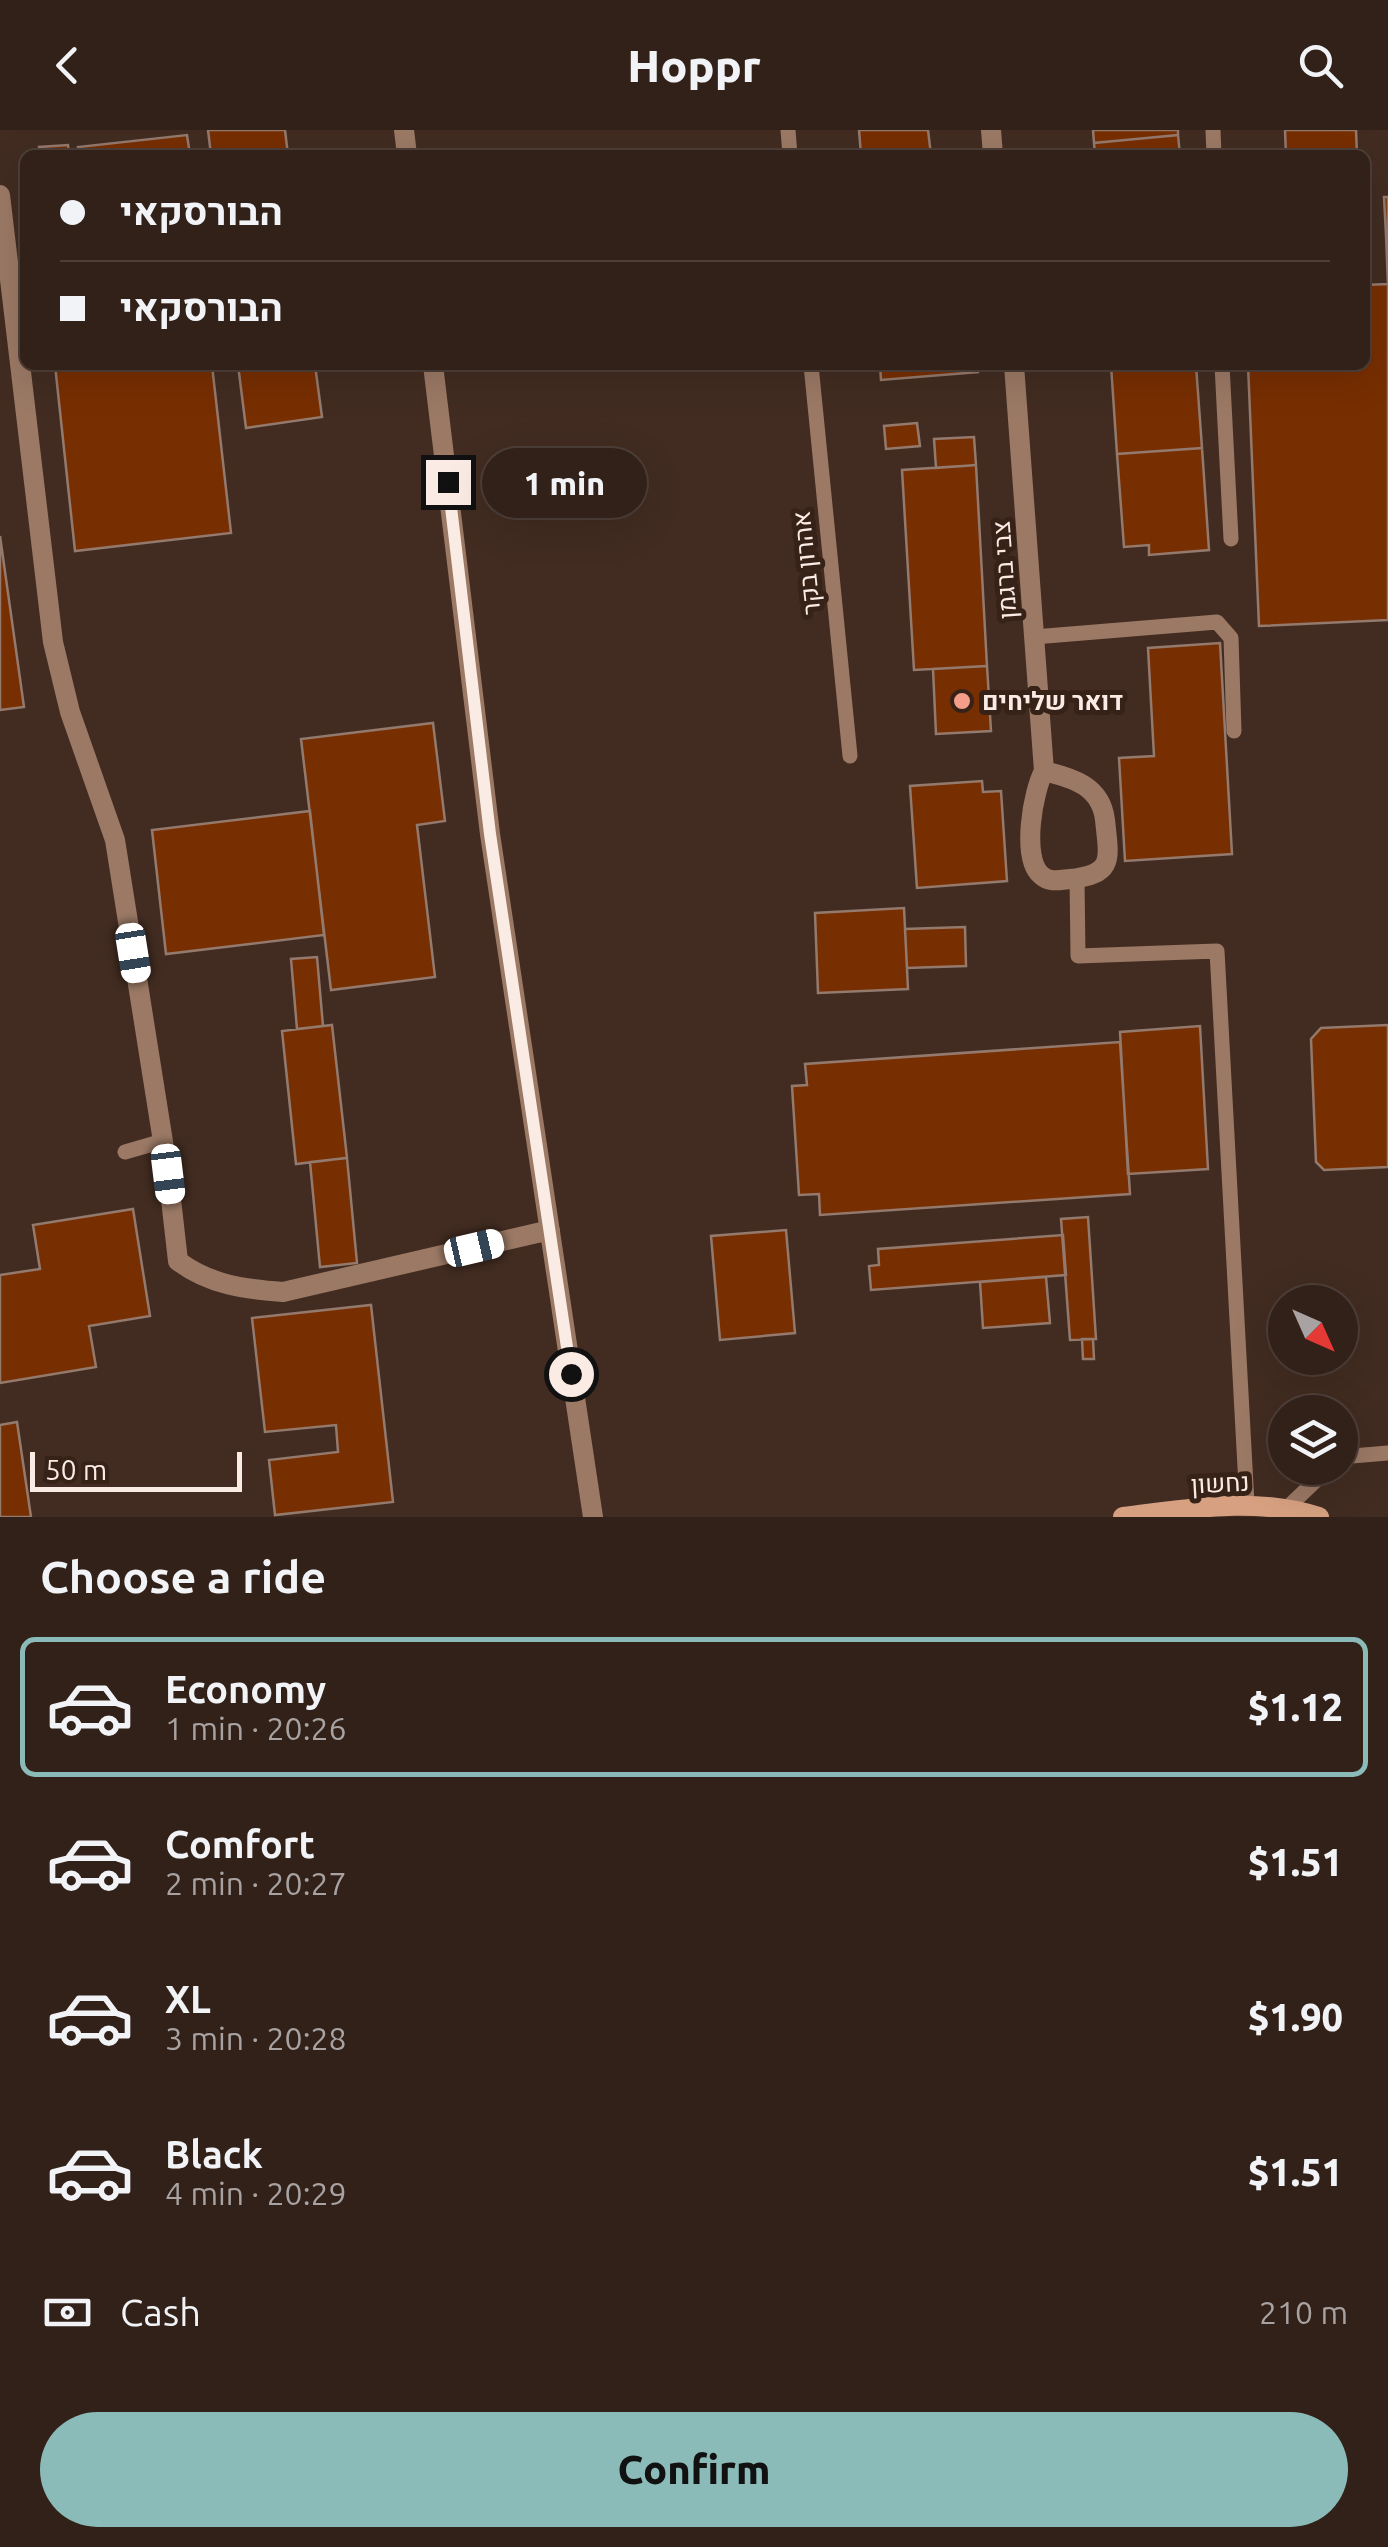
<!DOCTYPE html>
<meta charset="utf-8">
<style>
:root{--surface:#322119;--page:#3d2e26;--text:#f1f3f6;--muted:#a8a3a2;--line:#4d3e38;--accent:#8bbbb9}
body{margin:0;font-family:Ubuntu,Heebo,sans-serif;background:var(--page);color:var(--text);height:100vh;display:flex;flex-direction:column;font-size:38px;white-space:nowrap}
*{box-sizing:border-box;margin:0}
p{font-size:32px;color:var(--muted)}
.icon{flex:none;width:55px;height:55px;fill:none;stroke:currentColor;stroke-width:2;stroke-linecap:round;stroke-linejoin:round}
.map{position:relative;height:1387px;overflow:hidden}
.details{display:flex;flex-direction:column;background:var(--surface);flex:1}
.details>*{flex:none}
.hud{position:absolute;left:20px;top:20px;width:1350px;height:220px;border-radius:15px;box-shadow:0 10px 40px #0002,0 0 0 2px var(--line);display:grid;align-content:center;height:220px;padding:0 40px;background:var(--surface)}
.needle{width:65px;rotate:135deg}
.buttons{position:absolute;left:1268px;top:1155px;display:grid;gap:20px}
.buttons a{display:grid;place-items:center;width:90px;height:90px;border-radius:50%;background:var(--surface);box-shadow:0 10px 40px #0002,0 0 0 2px var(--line);font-size:50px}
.scale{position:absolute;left:30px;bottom:25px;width:212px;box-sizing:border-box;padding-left:10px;border:5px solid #fbebe5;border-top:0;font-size:28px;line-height:35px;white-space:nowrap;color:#fbebe5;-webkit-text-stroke:8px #372218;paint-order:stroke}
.end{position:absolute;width:45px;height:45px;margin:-22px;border:12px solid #fbebe5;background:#111;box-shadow:0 0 0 5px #111}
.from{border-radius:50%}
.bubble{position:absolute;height:70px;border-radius:35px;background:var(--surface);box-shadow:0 10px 40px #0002,0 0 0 2px var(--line);font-size:32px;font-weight:800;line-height:70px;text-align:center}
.car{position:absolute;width:30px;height:60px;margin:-30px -15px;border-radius:12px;box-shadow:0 0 8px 2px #0007;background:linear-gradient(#fff 24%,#345 0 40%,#fff 0 76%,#345 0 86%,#fff 0)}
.hud b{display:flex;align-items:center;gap:35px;height:95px;font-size:38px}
.hud b+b{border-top:2px solid var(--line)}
.hud i{width:25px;height:25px;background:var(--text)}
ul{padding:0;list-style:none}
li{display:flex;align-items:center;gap:30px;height:140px;margin:0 20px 15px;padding:0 20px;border:5px solid transparent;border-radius:15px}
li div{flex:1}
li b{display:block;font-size:38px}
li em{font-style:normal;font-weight:800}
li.on{border-color:var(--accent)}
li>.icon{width:90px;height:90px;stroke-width:1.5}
h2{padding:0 40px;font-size:45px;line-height:120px}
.pay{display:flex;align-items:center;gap:25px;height:110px;padding:0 40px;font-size:38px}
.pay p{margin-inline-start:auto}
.button{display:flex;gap:20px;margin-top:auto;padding:20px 40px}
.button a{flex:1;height:115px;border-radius:60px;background:var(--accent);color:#111;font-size:40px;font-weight:800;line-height:115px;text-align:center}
header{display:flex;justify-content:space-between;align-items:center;height:130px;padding:0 40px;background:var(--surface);font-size:45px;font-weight:800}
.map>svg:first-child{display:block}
</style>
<header><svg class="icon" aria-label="back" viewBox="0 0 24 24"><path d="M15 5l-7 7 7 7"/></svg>Hoppr<svg class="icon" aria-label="search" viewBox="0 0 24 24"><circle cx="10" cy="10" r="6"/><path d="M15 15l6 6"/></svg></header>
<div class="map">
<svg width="1388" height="1387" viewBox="0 0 1388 1387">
<rect width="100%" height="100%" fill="#422c21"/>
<!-- building -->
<path fill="#772e01" stroke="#94796d" stroke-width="2.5" d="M208,0H285L288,25H211Z
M859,0H928L931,25H861Z
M1093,0H1178V5L1094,13Z
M1285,0H1356L1357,25H1286Z
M187,5L190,25H79L78,17Z
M1178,5L1180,25H1095L1094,13Z
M68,15L69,25H39V17Z
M1384,67H1388V156L1386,105Z
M1388,154V490L1259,496L1248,235H1365V155Z
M55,235H212L231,403L75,421Z
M238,235H315L322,287L246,298Z
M880,235H978V242L881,250Z
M1111,235H1196L1202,318L1117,324Z
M917,293L920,316L886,319L884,296Z
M974,307L976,335L936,338L934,309Z
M1202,318L1209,420L1149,425V415L1124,417L1117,324Z
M976,335L987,536L914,540L902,340Z
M0,406L24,577L0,580Z
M1220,513L1232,724L1125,731L1119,628L1154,626L1148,518Z
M987,536L991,601L936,604L933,539Z
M433,593L445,691L417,695L435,847L331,860L301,609Z
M982,651L983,662L1001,661L1007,751L917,758L910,656Z
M310,681L324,805L166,824L152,700Z
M904,778L908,859L818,863L815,783Z
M965,797L966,836L907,838L905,799Z
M317,827L323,896L297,899L291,829Z
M332,895L347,1028L296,1034L282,901Z
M1388,895V1037L1324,1040L1316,1032L1311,909L1321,898Z
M1200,896L1208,1039L1128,1044L1120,902Z
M1120,912L1130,1064L820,1085L819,1064L799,1065L792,956L807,955L805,934Z
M347,1028L357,1133L320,1137L310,1032Z
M133,1079L150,1186L89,1196L96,1237L0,1253V1145L40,1139L33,1095Z
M1088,1087L1096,1209L1070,1210L1061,1089Z
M786,1100L795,1203L720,1210L711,1106Z
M1063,1105L1066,1145L871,1160L869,1136L879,1135L878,1119Z
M1046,1147L1050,1193L983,1198L980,1152Z
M371,1175L393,1372L275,1385L269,1330L338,1322L336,1295L265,1302L252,1188Z
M1082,1209H1093L1094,1229H1083Z
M1326,1271L1327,1282H1288V1273Z
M17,1292L31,1387H0V1295Z"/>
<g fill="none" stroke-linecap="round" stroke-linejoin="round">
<!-- lane -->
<path stroke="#9b7965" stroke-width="15" d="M788,0L790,25
M1213,0L1214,25
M811,235L850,626
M1222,235L1231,409
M1034,507L1217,492L1231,508L1234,601
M1077,748L1078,826L1217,821L1247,1374
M125,1022L163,1011
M1340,1327L1388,1323
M1289,1387L1288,1377L1329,1338"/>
<!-- street -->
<path stroke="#9b7965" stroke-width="20" d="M404,0L407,25
M991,0L993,25
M0,65L53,512L70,582L115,710L168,1043L178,1131C210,1155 244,1159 283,1162L550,1100
M433,235L490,704L593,1387
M1014,235L1044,641C1033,661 1021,728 1041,745C1049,753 1060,750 1070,749C1115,744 1109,729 1105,690C1101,656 1073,648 1044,641"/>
<!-- secondary -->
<path stroke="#d7a181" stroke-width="20" d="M1123,1387C1189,1379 1254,1366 1319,1387"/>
</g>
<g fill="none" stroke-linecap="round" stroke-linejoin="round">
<!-- route -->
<path stroke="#fbebe5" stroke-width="12" d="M448,352L490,704L571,1244"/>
</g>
<!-- markers -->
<circle fill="#f49e8a" stroke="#372218" stroke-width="4" cx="962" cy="571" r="10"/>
<g text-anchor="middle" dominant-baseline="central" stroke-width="10" stroke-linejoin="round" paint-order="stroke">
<!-- street labels -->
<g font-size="25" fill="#fbebe5" stroke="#372218">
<text transform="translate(806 433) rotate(-96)">אהרון בקר</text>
<text transform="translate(1004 440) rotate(-94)">צבי ברגמן</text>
<text transform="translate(1220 1353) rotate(-3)">נחשון</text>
</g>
<!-- poi labels -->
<g font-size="25" font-weight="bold" fill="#fbebe5" stroke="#372218" text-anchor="start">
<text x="982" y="571">דואר שליחים</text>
</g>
</g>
</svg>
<div class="buttons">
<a><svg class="needle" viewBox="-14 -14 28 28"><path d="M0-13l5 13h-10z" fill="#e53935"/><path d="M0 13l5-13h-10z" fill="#a8a3a2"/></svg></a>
<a><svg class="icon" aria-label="layers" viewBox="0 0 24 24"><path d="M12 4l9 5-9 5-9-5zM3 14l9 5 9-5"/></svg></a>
</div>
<div class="scale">50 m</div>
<i class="end from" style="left:571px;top:1244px"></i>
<i class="end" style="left:448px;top:352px"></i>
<div class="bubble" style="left:482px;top:318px;width:165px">1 min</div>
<i class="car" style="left:133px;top:823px;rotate:171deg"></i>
<i class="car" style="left:168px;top:1044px;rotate:173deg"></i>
<i class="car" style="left:474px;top:1118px;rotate:77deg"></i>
<div class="hud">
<b><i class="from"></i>הבורסקאי</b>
<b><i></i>הבורסקאי</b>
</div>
</div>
<section class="details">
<h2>Choose a ride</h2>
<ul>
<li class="on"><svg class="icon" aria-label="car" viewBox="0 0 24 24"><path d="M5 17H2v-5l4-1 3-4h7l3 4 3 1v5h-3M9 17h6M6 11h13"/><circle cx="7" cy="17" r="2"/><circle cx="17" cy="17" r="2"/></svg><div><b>Economy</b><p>1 min · 20:26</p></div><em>$1.12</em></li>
<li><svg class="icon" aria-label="car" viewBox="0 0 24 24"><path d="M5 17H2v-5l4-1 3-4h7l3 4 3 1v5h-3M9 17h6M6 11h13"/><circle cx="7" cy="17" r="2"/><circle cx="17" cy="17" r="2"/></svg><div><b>Comfort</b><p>2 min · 20:27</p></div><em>$1.51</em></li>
<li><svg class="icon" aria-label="car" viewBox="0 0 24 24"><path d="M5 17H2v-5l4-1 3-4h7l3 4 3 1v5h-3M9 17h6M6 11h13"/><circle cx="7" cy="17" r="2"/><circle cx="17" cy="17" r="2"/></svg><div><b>XL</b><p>3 min · 20:28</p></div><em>$1.90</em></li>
<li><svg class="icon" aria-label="car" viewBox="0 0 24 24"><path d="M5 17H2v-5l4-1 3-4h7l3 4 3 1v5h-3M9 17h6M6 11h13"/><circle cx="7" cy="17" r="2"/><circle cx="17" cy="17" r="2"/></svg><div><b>Black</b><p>4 min · 20:29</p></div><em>$1.51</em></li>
</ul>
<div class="pay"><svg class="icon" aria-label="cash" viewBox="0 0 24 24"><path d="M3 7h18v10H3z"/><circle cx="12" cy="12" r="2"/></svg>Cash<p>210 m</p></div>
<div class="button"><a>Confirm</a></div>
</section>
